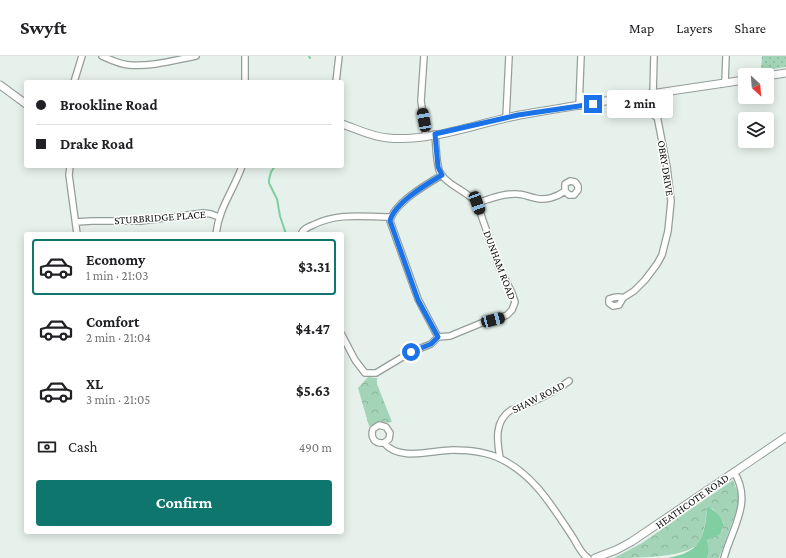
<!DOCTYPE html>
<meta charset="utf-8">
<style>
:root{--surface:#fff;--page:#f6f6f6;--text:#202124;--muted:#757577;--line:#e0e0e0;--accent:#0f766e}
body{margin:0;font-family:"Crimson Pro",serif;background:var(--page);color:var(--text);height:100vh;display:flex;flex-direction:column;font-size:15px;white-space:nowrap}
*{box-sizing:border-box;margin:0}
p{font-size:13px;color:var(--muted)}
.icon{flex:none;width:22px;height:22px;fill:none;stroke:currentColor;stroke-width:2;stroke-linecap:round;stroke-linejoin:round}
.map{position:relative;flex:1;overflow:hidden}
.sheet{position:absolute;left:24px;top:176px;width:320px;height:302px;display:flex;flex-direction:column;background:var(--surface);border-radius:4px;box-shadow:0 2px 10px #0003}
.sheet>*{flex:none}
.banner{position:absolute;left:24px;top:24px;width:320px;height:88px;border-radius:4px;box-shadow:0 2px 10px #0003;display:grid;align-content:center;height:88px;padding:0 12px;background:var(--surface)}
.needle{width:26px;rotate:154deg}
.controls{position:absolute;left:738px;top:12px;display:grid;gap:8px}
.controls a{display:grid;place-items:center;width:36px;height:36px;border-radius:4px;background:var(--surface);box-shadow:0 2px 10px #0003;font-size:20px}
.end{position:absolute;width:18px;height:18px;margin:-9px;border:5px solid #1a73e8;background:#fff;box-shadow:0 0 0 2px #fff}
.from{border-radius:50%}
.bubble{position:absolute;height:28px;border-radius:4px;background:var(--surface);box-shadow:0 2px 10px #0003;font-size:13px;font-weight:700;line-height:28px;text-align:center}
.car{position:absolute;width:12px;height:24px;margin:-12px -6px;border-radius:5px;box-shadow:0 0 3px 1px #0007;background:linear-gradient(#222 24%,#8ab4d8 0 40%,#222 0 76%,#8ab4d8 0 86%,#222 0)}
.banner b{display:flex;align-items:center;gap:14px;height:38px;font-size:15px}
.banner b+b{border-top:1px solid var(--line)}
.banner i{width:10px;height:10px;background:var(--text)}
ul{padding:7px 0 0;list-style:none}
li{display:flex;align-items:center;gap:12px;height:56px;margin:0 8px 6px;padding:0 4px;border:2px solid transparent;border-radius:4px}
li div{flex:1}
li b{display:block;font-size:15px}
li em{font-style:normal;font-weight:700}
li.active{border-color:var(--accent)}
li>.icon{width:36px;height:36px;stroke-width:1.5}
.pay{display:flex;align-items:center;gap:10px;height:44px;padding:0 12px;font-size:15px}
.pay p{margin-inline-start:auto}
.action{display:flex;gap:8px;margin-top:auto;padding:8px 12px}
.action a{flex:1;height:46px;border-radius:4px;background:var(--accent);color:#fff;font-size:16px;font-weight:700;line-height:46px;text-align:center}
header{display:flex;align-items:center;gap:24px;box-sizing:border-box;height:56px;padding:0 20px;background:var(--surface);border-bottom:1px solid var(--line)}
header strong{font-size:19px}
nav{display:flex;gap:22px;margin-inline-start:auto;font-size:14px}
.map>svg:first-child{display:block}
</style>
<header>
<strong>Swyft</strong>
<nav><a>Map</a><a>Layers</a><a>Share</a></nav>
</header>
<div class="map">
<svg width="786" height="502" viewBox="0 0 786 502">
<defs>
<pattern id="grass-dots" width="8" height="8" patternUnits="userSpaceOnUse"><rect width="8" height="8" fill="#a4d4b7"/><path d="M2 2h.1M6 6h.1" fill="none" stroke="#8cb59c" stroke-width="1.8" stroke-linecap="round"/></pattern>
<pattern id="forest-crowns" width="20" height="18" patternUnits="userSpaceOnUse"><rect width="20" height="18" fill="#a4d4b7"/><path d="M2 6a3 3 0 1 1 6 0M12 15a3 3 0 1 1 6 0" fill="none" stroke="#8cb59c"/></pattern>
</defs>
<rect width="100%" height="100%" fill="#e7f1eb"/>
<!-- grass -->
<path fill="url(#grass-dots)" d="M762,0H786V11L761,15Z"/>
<!-- forest -->
<path fill="url(#forest-crowns)" d="M368,321L377,322V328L392,366L369,370L358,332Z
M733,424L739,440V448L719,502H707L709,495L707,485L709,482L722,475L724,467L713,453L707,452C706,463 704,479 698,488C685,502 634,502 614,502L642,487Z"/>
<!-- water -->
<path fill="#82cea3" d="M708,451C715,454 722,462 724,469L720,478L707,484L709,495L707,502H668C675,500 683,499 689,495C704,488 706,466 707,452Z"/>
<g fill="none" stroke-linecap="round" stroke-linejoin="round">
<!-- stream -->
<path stroke="#82cea3" stroke-width="2" d="M309,0L310,2
M275,110L271,116L269,124V127L277,143L280,160L286,178"/>
<defs>
<path id="minor" d="M102,0C111,4 119,8 129,9C151,11 175,4 196,0
M424,0L421,45L426,80
M74,26L82,0
M245,26V0
M336,26L339,0
M725,27L726,0
M633,41L643,45L656,61
M579,50L581,0
M506,62L509,0
M435,78C436,89 436,103 439,114C444,128 467,135 477,147L499,211L512,237L515,246L512,254L507,259L502,261L484,266L450,280L438,281
M70,110L69,119L77,178
M477,147C489,143 504,137 517,138C523,138 529,141 535,142C545,145 557,141 565,135V128L570,125L575,126L578,130V134L574,139H569L565,135
M76,166L92,165H141L203,157L211,158L219,161
M216,178C219,151 234,134 242,110
M301,178C303,173 308,171 313,169C339,156 364,161 391,161
M623,242C619,240 614,241 609,243V247L613,250L619,249L623,242L634,235L645,224L657,208L662,199L668,175L671,145L667,111L653,39L654,0
M342,279L355,304L365,317H376L411,296L431,288L438,281
M438,281L418,243L390,165C394,147 427,128 442,119
M384,387L389,383L390,377L386,371L379,369L373,373C370,382 375,388 384,387C400,406 432,394 453,394C469,394 487,396 501,403C534,419 552,450 572,480C577,487 580,497 588,502
M500,402C497,385 494,365 511,354C515,352 520,351 525,349C541,342 556,335 569,325
M724,502C732,472 753,446 734,416"/>
<path id="tertiary" d="M767,20L786,17
M0,29L26,48
M342,68C357,73 372,81 388,82C432,86 477,67 520,59C594,46 670,35 745,24
M595,502L616,494L631,486L786,381"/>
</defs>
<!-- minor casing -->
<use href="#minor" stroke="#959e99" stroke-width="8"/>
<!-- tertiary casing -->
<use href="#tertiary" stroke="#959e99" stroke-width="9"/>
<!-- minor -->
<use href="#minor" stroke="#fff" stroke-width="5.5"/>
<!-- tertiary -->
<use href="#tertiary" stroke="#fff" stroke-width="7"/>
</g>
<g fill="none" stroke-linecap="round" stroke-linejoin="round">
<!-- route -->
<path stroke="#1a73e8" stroke-width="5" d="M411,296L431,288L438,281L418,244L390,165C394,147 427,128 442,119L438,111L435,78L518,59L593,48"/>
</g>
<g text-anchor="middle" dominant-baseline="central" stroke-width="3" stroke-linejoin="round" paint-order="stroke">
<!-- street labels -->
<g font-size="11" fill="#0c0f0d" stroke="#fff">
<text transform="translate(666 112) rotate(81)">OBRY DRIVE</text>
<text transform="translate(160 161) rotate(-4)">STURBRIDGE PLACE</text>
<text transform="translate(500 209) rotate(69)">DUNHAM ROAD</text>
<text transform="translate(538 341) rotate(-27)">SHAW ROAD</text>
<text transform="translate(692 445) rotate(-35)">HEATHCOTE ROAD</text>
</g>
</g>
</svg>
<div class="controls">
<a><svg class="needle" viewBox="-14 -14 28 28"><path d="M0-13l5 13h-10z" fill="#e53935"/><path d="M0 13l5-13h-10z" fill="#757577"/></svg></a>
<a><svg class="icon" aria-label="layers" viewBox="0 0 24 24"><path d="M12 4l9 5-9 5-9-5zM3 14l9 5 9-5"/></svg></a>
</div>
<i class="end from" style="left:411px;top:296px"></i>
<i class="end" style="left:593px;top:48px"></i>
<div class="bubble" style="left:607px;top:34px;width:66px">2 min</div>
<i class="car" style="left:424px;top:64px;rotate:350deg"></i>
<i class="car" style="left:477px;top:147px;rotate:160deg"></i>
<i class="car" style="left:493px;top:264px;rotate:75deg"></i>
<div class="banner">
<b><i class="from"></i>Brookline Road</b>
<b><i></i>Drake Road</b>
</div>
<section class="sheet">
<ul>
<li class="active"><svg class="icon" aria-label="car" viewBox="0 0 24 24"><path d="M5 17H2v-5l4-1 3-4h7l3 4 3 1v5h-3M9 17h6M6 11h13"/><circle cx="7" cy="17" r="2"/><circle cx="17" cy="17" r="2"/></svg><div><b>Economy</b><p>1 min · 21:03</p></div><em>$3.31</em></li>
<li><svg class="icon" aria-label="car" viewBox="0 0 24 24"><path d="M5 17H2v-5l4-1 3-4h7l3 4 3 1v5h-3M9 17h6M6 11h13"/><circle cx="7" cy="17" r="2"/><circle cx="17" cy="17" r="2"/></svg><div><b>Comfort</b><p>2 min · 21:04</p></div><em>$4.47</em></li>
<li><svg class="icon" aria-label="car" viewBox="0 0 24 24"><path d="M5 17H2v-5l4-1 3-4h7l3 4 3 1v5h-3M9 17h6M6 11h13"/><circle cx="7" cy="17" r="2"/><circle cx="17" cy="17" r="2"/></svg><div><b>XL</b><p>3 min · 21:05</p></div><em>$5.63</em></li>
</ul>
<div class="pay"><svg class="icon" aria-label="cash" viewBox="0 0 24 24"><path d="M3 7h18v10H3z"/><circle cx="12" cy="12" r="2"/></svg>Cash<p>490 m</p></div>
<div class="action"><a>Confirm</a></div>
</section>
</div>
